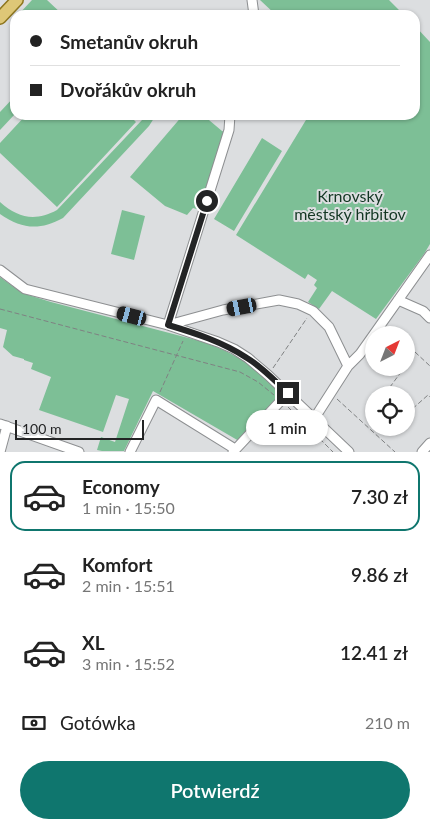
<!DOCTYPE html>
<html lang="pl">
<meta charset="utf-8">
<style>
:root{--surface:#fff;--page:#f2f2f2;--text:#222;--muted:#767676;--line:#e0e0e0;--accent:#0f766e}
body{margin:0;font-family:Lato,sans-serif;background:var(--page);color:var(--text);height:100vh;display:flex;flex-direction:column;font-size:19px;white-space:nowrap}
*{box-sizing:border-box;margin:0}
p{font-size:16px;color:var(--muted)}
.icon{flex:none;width:28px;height:28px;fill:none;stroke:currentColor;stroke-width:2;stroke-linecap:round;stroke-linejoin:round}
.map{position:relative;height:452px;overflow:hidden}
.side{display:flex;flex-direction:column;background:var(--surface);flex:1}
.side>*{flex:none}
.hud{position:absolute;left:10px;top:10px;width:410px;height:110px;border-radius:15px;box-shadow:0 1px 4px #0004;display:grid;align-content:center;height:110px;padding:0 20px;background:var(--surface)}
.needle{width:32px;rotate:42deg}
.buttons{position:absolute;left:365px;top:326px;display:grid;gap:10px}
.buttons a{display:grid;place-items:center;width:50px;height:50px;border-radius:50%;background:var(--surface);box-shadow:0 1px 4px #0004;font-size:25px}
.scale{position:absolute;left:15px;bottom:12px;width:129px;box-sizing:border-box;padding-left:5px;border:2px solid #232425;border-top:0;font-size:14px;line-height:18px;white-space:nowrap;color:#232425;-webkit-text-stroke:4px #dcdee0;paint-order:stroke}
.end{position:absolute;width:22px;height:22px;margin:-11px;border:6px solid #232425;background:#fff;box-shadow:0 0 0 2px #fff}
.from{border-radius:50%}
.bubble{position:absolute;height:35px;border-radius:18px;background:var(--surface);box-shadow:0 1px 4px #0004;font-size:16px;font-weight:600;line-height:35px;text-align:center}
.car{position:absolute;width:15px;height:30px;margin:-15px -8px;border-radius:6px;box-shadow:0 0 4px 1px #0007;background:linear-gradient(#222 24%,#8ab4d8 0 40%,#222 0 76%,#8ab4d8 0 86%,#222 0)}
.hud b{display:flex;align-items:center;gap:18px;height:48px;font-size:19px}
.hud b+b{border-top:1px solid var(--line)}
.hud i{width:12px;height:12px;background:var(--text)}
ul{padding:9px 0 0;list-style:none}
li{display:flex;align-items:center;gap:15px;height:70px;margin:0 10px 8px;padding:0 10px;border:2px solid transparent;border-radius:15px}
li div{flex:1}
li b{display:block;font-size:19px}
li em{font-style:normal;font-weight:600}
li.current{border-color:var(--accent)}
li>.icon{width:45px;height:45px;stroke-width:1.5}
.pay{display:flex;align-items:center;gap:12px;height:55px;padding:0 20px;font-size:19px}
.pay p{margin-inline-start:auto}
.button{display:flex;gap:10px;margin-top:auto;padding:10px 20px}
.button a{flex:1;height:58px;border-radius:30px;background:var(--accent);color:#fff;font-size:20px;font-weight:600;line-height:58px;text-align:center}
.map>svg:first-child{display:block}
</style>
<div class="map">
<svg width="430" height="452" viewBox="0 0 430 452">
<rect width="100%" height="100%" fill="#dcdee0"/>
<!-- green -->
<path fill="#7dbf96" d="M32,0H47L63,15H18Z
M260,0H389L404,15H276Z
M415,26L430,42V244L424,254L376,319L332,291L319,309L308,302L317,288L314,285L317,280L308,274L305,279L236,235L309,115H415Z
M15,96V114L0,130V112Z
M26,115H129L136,122L57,207L0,153V143Z
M145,115H156L149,126L63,218C39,231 22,229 0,214V202C18,218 35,222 57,210L142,120Z
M183,115H203L222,131L225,132L200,210L193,208L187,215L165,206L130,177Z
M262,138L282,151L234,231L214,219Z
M122,210L145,216L134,260L111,254Z
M0,277L22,293L51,302L200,341C211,345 223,349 233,355C252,364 267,380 283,394L239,441L153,391L124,451H102L97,450L101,437L115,442L129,399L116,395L103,432L39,410L51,377L31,369L33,363L24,360V359L13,356L3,347L7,330L0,328Z"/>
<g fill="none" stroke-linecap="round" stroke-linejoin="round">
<defs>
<path id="minor" d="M252,0L254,15
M0,270L25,289L168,325L218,342L234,349L248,358L268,375L349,452
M398,300L423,311L430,318
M168,325L229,130L230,115
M168,325L223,310L279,300L298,304L313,311L329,327L348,366
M314,419L348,366L360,354L430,255
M0,424L79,452
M0,452L7,426
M130,452L156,400L235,449
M233,452L288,393
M422,452L430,443"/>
<path id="major" d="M0,18L17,0"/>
</defs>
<!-- minor casing -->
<use href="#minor" stroke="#8d8f91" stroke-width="11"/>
<!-- major casing -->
<use href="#major" stroke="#8e761f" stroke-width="14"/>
<!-- path -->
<path stroke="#7f8182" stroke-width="1" stroke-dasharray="5 2.5" stroke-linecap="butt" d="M0,309L240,372L258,382L274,395
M406,364L415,352L430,366
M273,368L307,318
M160,392L183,341
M389,395L390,387L404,368
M337,399L395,452
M288,407L333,452
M406,411H410L428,395L430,397"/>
<!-- minor -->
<use href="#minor" stroke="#fff" stroke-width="9"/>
<!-- major -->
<use href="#major" stroke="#dec777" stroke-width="11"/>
</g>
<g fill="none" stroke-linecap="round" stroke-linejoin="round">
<!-- route -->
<path stroke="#232425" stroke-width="6" d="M207,201L168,325C195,333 223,342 247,358C262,367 275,381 288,393"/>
</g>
<g text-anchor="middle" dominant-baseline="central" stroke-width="4" stroke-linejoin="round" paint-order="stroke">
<!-- park labels -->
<g font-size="16" fill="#133723" stroke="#dcdee0">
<text x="350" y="195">Krnovský<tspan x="350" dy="18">městský hřbitov</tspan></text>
</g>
</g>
</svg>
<div class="buttons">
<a><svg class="needle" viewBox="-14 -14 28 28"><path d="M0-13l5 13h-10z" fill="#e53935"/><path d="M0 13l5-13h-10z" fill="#767676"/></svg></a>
<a><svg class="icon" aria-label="locate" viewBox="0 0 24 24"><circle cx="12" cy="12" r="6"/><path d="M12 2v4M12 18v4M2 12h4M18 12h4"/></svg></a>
</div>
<div class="scale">100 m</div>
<i class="end from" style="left:207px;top:201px"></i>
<i class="end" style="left:288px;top:393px"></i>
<div class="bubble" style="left:246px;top:410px;width:82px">1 min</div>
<i class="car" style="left:242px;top:307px;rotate:259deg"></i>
<i class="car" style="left:132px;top:316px;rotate:285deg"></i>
<div class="hud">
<b><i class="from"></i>Smetanův okruh</b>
<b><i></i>Dvořákův okruh</b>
</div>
</div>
<section class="side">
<ul>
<li class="current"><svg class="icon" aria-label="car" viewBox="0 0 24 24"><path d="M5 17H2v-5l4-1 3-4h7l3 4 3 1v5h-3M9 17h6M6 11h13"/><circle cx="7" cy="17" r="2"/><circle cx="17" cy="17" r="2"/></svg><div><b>Economy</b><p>1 min · 15:50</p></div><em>7.30 zł</em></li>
<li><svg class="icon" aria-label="car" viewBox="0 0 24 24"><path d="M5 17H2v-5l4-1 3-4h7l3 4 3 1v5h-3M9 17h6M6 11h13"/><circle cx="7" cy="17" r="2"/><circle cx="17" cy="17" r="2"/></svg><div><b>Komfort</b><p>2 min · 15:51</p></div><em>9.86 zł</em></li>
<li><svg class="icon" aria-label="car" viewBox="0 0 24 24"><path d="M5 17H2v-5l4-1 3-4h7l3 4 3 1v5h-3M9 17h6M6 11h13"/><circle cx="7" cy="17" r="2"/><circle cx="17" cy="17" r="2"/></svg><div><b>XL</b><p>3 min · 15:52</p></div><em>12.41 zł</em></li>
</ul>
<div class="pay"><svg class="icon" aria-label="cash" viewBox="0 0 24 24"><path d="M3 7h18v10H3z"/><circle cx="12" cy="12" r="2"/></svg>Gotówka<p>210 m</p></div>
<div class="button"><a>Potwierdź</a></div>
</section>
